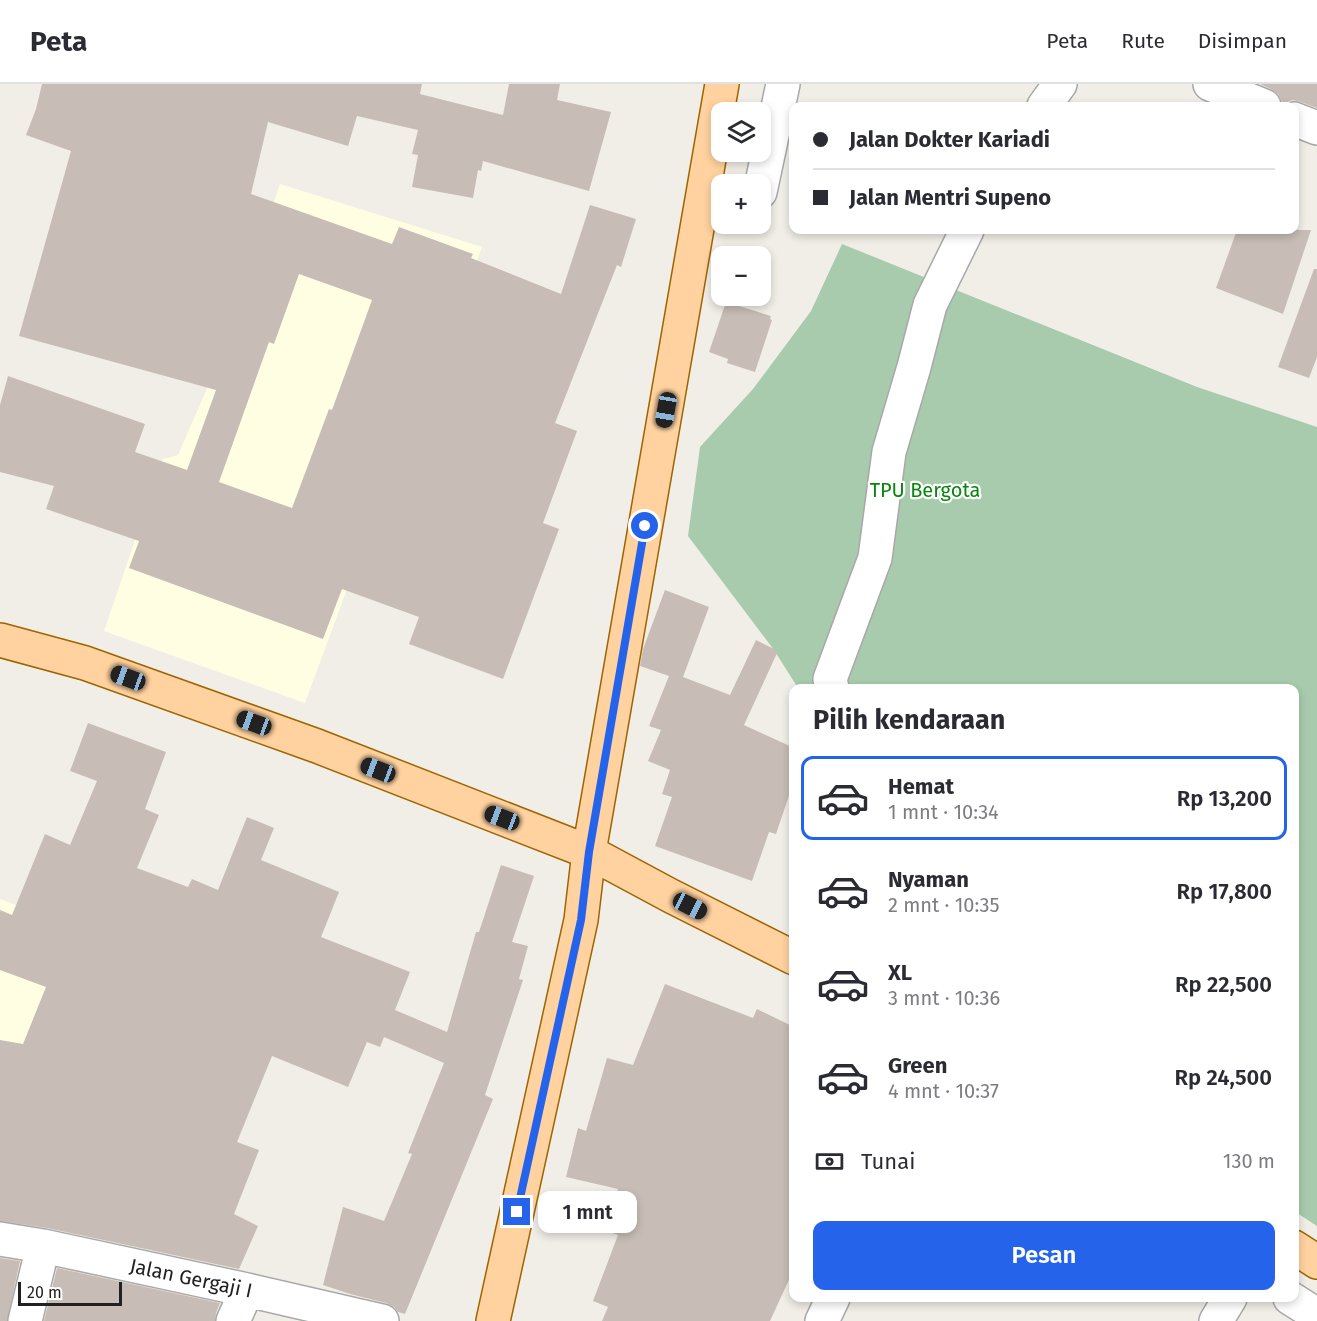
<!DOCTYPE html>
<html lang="id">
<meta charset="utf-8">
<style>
:root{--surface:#fff;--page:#f7f7f7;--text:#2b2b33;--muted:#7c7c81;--line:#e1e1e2;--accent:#2563eb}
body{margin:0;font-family:"Fira Sans",sans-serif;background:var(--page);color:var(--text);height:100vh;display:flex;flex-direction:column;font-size:22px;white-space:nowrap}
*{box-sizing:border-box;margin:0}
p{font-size:20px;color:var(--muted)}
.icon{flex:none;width:33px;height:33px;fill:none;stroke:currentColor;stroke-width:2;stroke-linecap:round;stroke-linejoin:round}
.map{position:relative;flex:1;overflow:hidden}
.panel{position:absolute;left:789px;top:600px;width:510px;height:618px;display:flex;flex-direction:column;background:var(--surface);border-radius:12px;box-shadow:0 3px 9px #0003}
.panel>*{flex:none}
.top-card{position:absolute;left:789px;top:18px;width:510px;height:132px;border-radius:12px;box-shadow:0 3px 9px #0003;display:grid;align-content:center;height:132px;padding:0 24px;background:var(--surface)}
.tools{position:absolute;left:711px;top:18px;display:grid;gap:12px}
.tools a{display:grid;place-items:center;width:60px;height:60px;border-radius:12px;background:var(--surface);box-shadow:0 3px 9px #0003;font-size:30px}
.scale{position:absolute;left:18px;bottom:15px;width:104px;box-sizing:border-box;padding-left:6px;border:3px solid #212121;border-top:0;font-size:16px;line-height:21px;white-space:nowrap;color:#212121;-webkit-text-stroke:4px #fff;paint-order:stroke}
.end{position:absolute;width:27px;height:27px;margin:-14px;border:8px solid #2563eb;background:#fff;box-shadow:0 0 0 3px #fff}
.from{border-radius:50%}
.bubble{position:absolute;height:42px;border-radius:12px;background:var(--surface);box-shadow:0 3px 9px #0003;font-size:20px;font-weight:600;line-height:42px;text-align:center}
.car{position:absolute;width:18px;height:36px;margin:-18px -9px;border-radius:8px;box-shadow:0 0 4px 2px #0007;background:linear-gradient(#222 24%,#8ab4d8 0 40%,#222 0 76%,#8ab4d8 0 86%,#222 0)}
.top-card b{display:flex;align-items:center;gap:21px;height:57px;font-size:22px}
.top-card b+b{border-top:2px solid var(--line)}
.top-card i{width:15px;height:15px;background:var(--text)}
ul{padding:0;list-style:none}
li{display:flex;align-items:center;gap:18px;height:84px;margin:0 12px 9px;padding:0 12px;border:3px solid transparent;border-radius:12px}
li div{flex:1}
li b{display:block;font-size:22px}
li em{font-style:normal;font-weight:600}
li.active{border-color:var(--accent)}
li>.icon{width:54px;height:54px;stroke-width:1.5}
h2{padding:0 24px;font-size:27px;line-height:72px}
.pay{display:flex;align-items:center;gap:15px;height:66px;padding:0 24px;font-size:22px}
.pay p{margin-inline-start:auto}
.button{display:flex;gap:12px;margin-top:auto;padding:12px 24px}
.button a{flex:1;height:69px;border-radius:12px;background:var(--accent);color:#fff;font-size:24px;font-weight:600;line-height:69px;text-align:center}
header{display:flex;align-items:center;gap:36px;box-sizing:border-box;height:84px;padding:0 30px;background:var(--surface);border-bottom:2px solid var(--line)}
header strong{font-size:28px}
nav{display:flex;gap:33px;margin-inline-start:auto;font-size:21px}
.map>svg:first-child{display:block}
</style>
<header>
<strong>Peta</strong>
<nav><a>Peta</a><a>Rute</a><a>Disimpan</a></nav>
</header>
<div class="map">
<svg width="1317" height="1237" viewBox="0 0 1317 1237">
<rect width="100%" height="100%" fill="#f1eee7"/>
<!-- education -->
<path fill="#fffee3" d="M280,100L482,163L413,349L382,410L305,619L104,547L163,375L178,371L226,261Z
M0,815L112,858L0,1003Z"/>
<!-- cemetery -->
<path fill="#a7cbac" d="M842,160L1197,303L1317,343V1142L1294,1127V604H798L774,566L688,452L700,363L753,305L811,227Z"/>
<!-- building -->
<path fill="#c7bdb6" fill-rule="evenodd" d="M42,0H422L420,10L503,31L509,0H560L557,16L611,28L589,107L483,77L481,87L478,86L473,114L412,103L418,71L412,70L418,46L357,32L348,62L268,38L251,110L392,160L399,143L473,170L471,174L561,210L590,121L636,135L621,183L617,181L555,339L577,347L543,439L559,445L503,595L409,560L419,533L342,505L323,555L129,484L139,457L46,425L54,402L0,388V321L8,292L145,340L135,368L187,386L216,306L19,252L71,67L26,51L36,25ZM299,190L372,216L332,326L329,325L292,424L219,398L269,258L274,260Z
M1260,0H1317V24L1301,18L1292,16L1283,20L1278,10L1271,5Z
M1237,146H1311L1283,230L1216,204Z
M1314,185H1317V273L1309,294L1278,283Z
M726,218L771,232L770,235L772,236L755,288L727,279L728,275L709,268Z
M665,506L709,523L683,593L730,611L756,556L778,567L744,641L794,664V697L776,750L769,748L752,797L655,762L672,713L662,710L670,686L648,677L661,646L649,642L669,592L640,582L643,565Z
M88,639L166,668L145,725L159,731L137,784L188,803L192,795L218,806L247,733L274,744L261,776L339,808L321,853L410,888L395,926L447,948L476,848H479L501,781L534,792L512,858L528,862L519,895L523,896L485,1011L493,1015L405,1230L398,1228L394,1223L386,1219L350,1210L323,1201L343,1123L384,1137L412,1070L408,1069L444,979L384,953L380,963L367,958L348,1003L272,972L237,1058L259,1066L234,1130L258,1142L239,1185L47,1144L0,1137V956L23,960L46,903L0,886V826L12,831L45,750L70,761L97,697L70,687Z
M665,900L753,934L757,925L794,943V1185L770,1237H602L608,1223L593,1217L618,1151L603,1146L618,1105L566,1093L578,1044L586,1047L607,974L633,981Z
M0,1174L20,1177L7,1237H0Z
M57,1184L220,1219L216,1229L215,1237H44Z"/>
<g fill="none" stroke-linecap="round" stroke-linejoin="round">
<defs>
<path id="minor" d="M1210,0L1264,22
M1044,22L1060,0
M1294,35L1317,44
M760,108L783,0
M832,604L830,595L875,474L889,368L914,283L930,221L967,146
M0,1155L43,1162L247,1206L382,1237
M1290,1214L1317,1231
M25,1237L43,1162
M233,1237L247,1206
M822,1237L833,1214
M1216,1237L1230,1214"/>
<path id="major" d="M0,556L85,579L317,662L589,768L671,812L794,874
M1294,1163L1317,1178
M493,1237L581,836L589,768L722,0"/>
</defs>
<!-- minor casing -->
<use href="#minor" stroke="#a8a8a8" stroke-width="36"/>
<!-- major casing -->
<use href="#major" stroke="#9e6400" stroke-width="36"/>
<!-- minor -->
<use href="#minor" stroke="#fff" stroke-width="33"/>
<!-- major -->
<use href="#major" stroke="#ffd29f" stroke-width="33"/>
</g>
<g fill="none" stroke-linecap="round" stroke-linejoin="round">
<!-- route -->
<path stroke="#2563eb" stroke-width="8" d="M517,1128L581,836L589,768L645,442"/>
</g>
<g text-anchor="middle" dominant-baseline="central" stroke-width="4.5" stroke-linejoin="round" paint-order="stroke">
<!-- park labels -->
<g font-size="20" fill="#08860e" stroke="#fff">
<text x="925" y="406">TPU Bergota</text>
</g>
<!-- street labels -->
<g font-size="20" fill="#212121" stroke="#fff">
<text transform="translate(191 1194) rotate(12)">Jalan Gergaji I</text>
</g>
</g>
</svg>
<div class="tools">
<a><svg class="icon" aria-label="layers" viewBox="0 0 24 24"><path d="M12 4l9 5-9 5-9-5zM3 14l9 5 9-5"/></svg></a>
<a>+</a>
<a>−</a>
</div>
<div class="scale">20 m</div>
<i class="end from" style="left:645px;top:442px"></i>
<i class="end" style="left:517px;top:1128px"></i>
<div class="bubble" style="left:538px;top:1107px;width:99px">1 mnt</div>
<i class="car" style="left:666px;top:326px;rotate:190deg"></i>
<i class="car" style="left:128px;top:594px;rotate:290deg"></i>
<i class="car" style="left:254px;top:639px;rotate:290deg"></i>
<i class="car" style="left:378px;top:686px;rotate:291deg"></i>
<i class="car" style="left:502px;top:734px;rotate:291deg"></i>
<i class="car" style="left:690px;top:822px;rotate:117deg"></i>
<div class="top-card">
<b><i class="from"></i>Jalan Dokter Kariadi</b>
<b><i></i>Jalan Mentri Supeno</b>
</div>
<section class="panel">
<h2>Pilih kendaraan</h2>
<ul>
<li class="active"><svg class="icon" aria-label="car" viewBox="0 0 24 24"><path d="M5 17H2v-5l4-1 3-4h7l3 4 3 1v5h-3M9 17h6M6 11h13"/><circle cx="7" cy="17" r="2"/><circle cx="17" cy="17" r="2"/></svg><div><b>Hemat</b><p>1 mnt · 10:34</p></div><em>Rp 13,200</em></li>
<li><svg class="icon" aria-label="car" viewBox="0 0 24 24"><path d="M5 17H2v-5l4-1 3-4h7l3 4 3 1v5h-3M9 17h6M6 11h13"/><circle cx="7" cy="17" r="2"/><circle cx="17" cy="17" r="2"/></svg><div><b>Nyaman</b><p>2 mnt · 10:35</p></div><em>Rp 17,800</em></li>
<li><svg class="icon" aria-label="car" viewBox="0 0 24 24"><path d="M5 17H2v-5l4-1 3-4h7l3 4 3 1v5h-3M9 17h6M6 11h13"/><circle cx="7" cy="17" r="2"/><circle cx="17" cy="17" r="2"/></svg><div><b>XL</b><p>3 mnt · 10:36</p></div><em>Rp 22,500</em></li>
<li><svg class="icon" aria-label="car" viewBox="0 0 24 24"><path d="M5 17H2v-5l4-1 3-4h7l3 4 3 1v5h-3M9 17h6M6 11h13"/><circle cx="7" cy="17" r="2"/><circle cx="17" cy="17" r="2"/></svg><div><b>Green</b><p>4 mnt · 10:37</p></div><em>Rp 24,500</em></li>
</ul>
<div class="pay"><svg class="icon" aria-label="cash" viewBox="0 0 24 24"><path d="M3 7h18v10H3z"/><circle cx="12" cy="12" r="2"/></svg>Tunai<p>130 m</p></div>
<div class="button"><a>Pesan</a></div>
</section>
</div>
